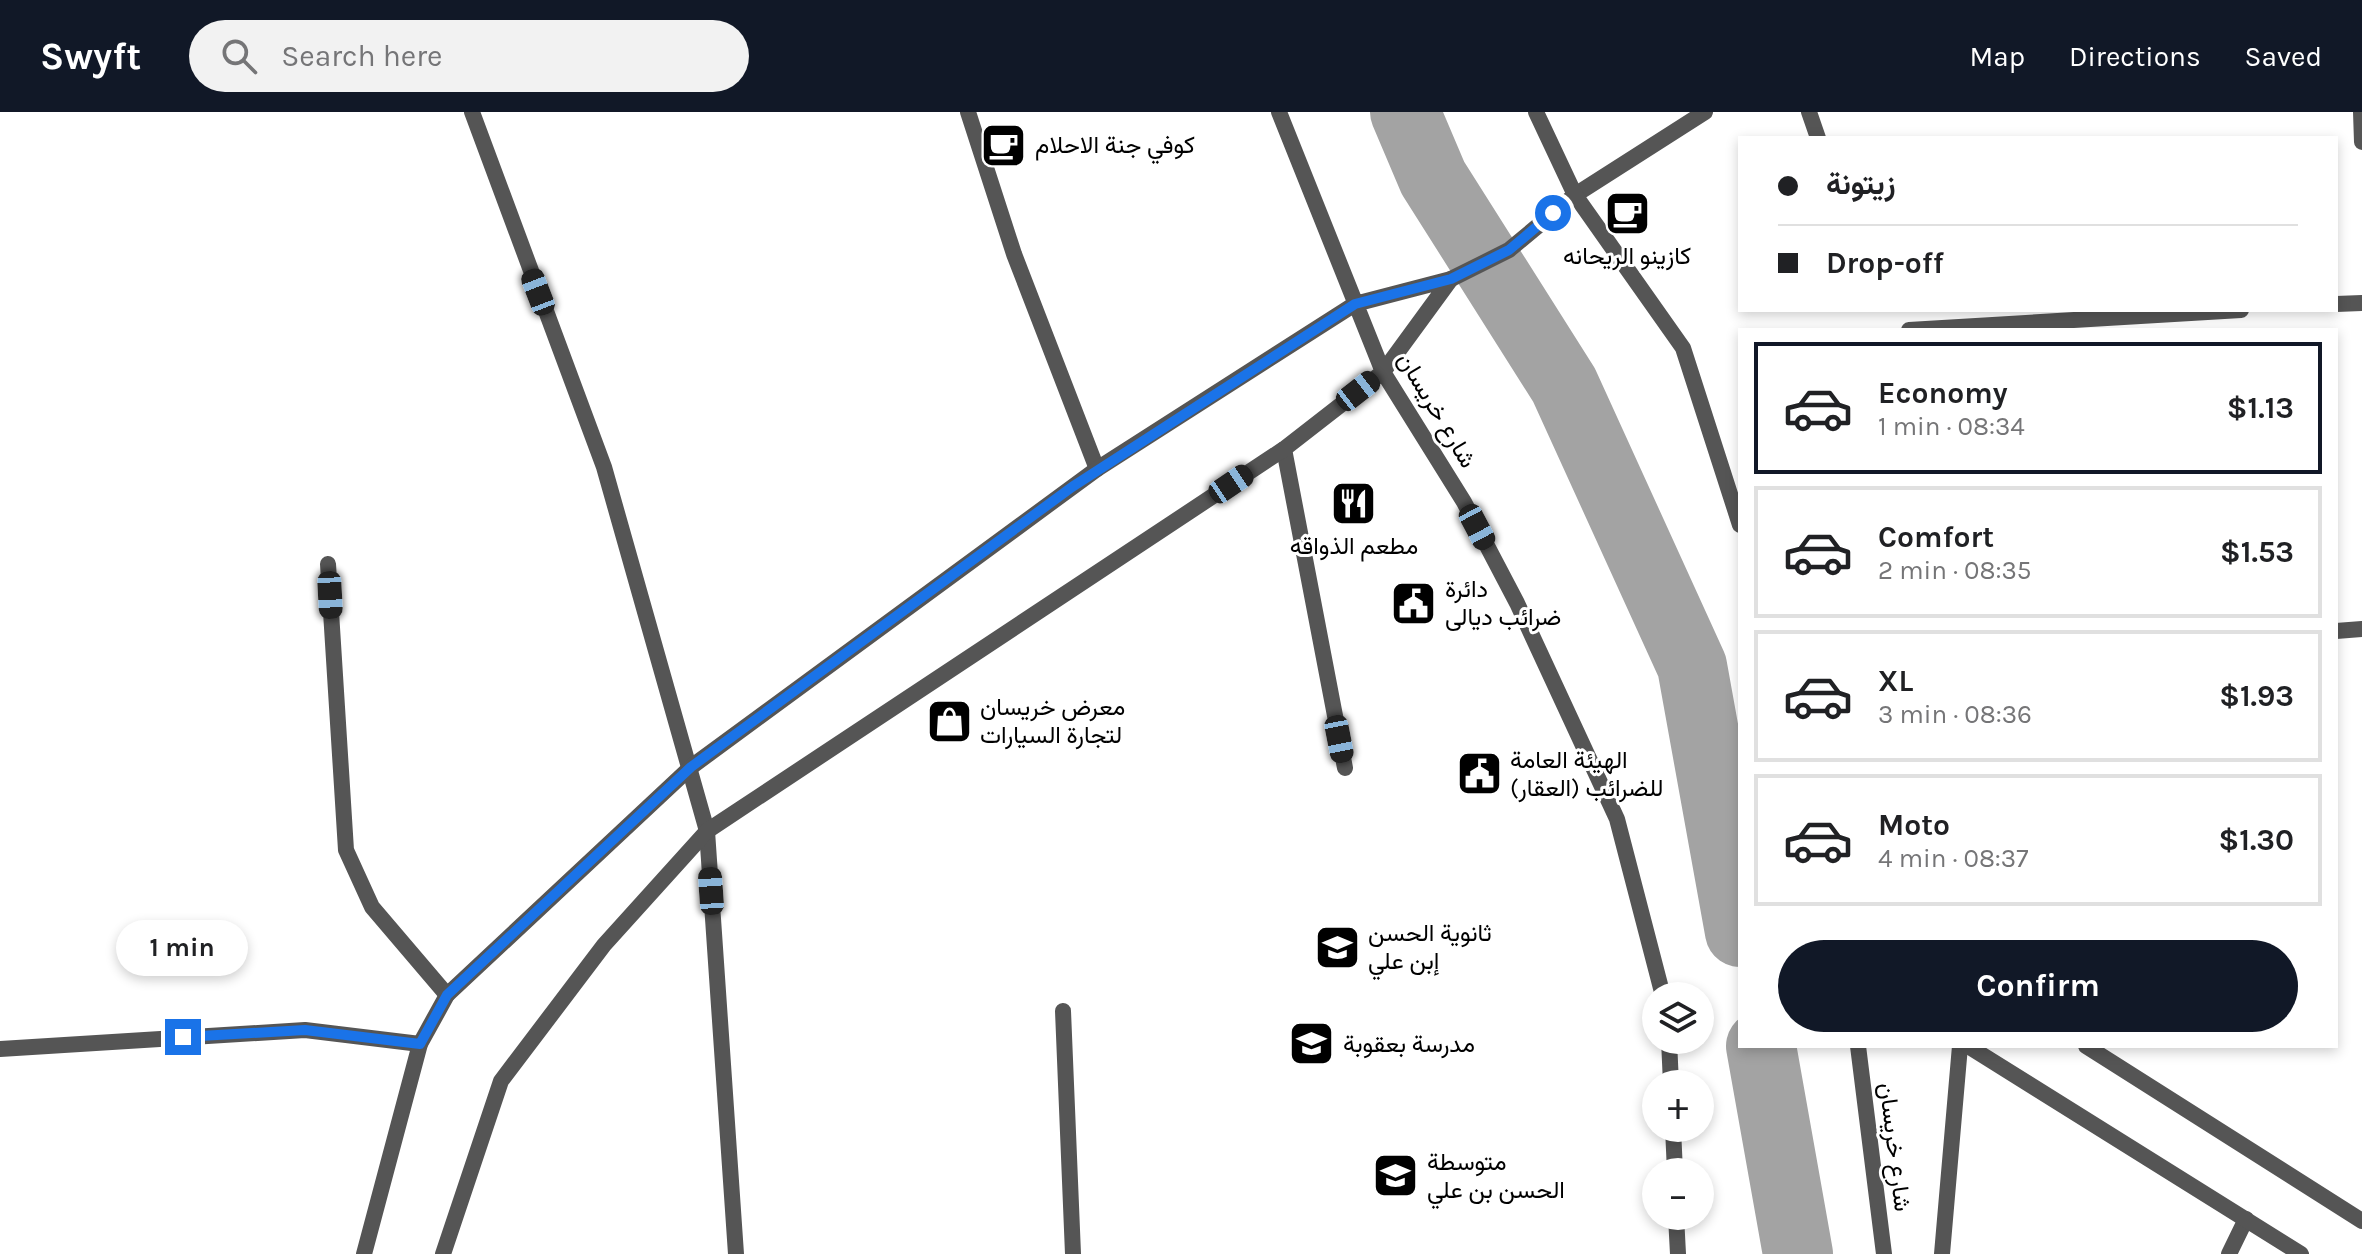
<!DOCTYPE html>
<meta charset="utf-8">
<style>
:root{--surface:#fff;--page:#f2f2f2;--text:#202124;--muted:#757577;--line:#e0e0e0;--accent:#111827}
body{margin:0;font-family:Karla,Vazirmatn,sans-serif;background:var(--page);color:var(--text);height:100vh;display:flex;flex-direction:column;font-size:30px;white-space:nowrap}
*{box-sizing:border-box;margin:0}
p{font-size:26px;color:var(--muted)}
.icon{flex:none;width:44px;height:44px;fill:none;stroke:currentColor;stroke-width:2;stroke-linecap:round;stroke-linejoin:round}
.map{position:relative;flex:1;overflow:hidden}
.drawer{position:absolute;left:1738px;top:216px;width:600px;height:720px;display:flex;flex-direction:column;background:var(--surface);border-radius:0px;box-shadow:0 4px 12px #0003}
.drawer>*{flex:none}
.top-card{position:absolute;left:1738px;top:24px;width:600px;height:176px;border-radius:0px;box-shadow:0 4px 12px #0003;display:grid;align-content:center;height:176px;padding:0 40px;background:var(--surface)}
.controls{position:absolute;left:1642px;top:870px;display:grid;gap:16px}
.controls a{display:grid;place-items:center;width:72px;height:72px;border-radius:50%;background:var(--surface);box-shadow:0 4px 12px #0003;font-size:40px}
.end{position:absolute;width:36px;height:36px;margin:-18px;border:10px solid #1a73e8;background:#fff;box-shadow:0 0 0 4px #fff}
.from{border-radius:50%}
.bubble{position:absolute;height:56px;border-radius:28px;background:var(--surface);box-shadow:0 4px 12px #0003;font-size:26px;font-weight:700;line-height:56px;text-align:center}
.car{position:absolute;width:24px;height:48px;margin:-24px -12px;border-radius:10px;box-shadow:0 0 6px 2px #0007;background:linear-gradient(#222 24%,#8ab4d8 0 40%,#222 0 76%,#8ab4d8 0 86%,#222 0)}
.top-card b{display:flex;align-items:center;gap:28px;height:76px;font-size:30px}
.top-card b+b{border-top:2px solid var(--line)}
.top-card i{width:20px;height:20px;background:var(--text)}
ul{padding:14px 0 0;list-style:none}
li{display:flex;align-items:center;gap:24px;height:132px;margin:0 16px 12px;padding:0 24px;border:4px solid var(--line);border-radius:0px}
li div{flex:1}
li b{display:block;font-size:30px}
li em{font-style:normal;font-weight:700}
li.selected{border-color:var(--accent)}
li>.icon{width:72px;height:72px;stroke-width:1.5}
.cta{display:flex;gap:16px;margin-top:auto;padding:16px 40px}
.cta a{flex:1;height:92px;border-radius:48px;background:var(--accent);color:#fff;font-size:32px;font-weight:700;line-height:92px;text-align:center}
header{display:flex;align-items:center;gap:48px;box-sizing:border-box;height:112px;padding:0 40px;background:var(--accent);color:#fff}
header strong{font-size:38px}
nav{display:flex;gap:44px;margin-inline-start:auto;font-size:28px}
.search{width:560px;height:72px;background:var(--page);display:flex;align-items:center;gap:20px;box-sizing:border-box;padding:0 28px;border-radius:44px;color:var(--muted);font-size:30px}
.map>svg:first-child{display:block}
</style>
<header>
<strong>Swyft</strong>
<div class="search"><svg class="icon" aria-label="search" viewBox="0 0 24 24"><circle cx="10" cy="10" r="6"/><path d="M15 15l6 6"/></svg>Search here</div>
<nav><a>Map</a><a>Directions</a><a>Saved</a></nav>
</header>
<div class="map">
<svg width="2362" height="1142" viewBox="0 0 2362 1142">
<rect width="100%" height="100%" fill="#fff"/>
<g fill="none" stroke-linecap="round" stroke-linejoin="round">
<!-- river -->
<path stroke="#a3a3a3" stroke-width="70" d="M1405,0L1433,66L1564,273L1692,554L1740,820
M1761,934L1798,1142"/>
<!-- service -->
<path stroke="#555" stroke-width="16" d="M1809,0L1818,26
M1284,337L1345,656"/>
<!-- minor -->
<path stroke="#555" stroke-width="16" d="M472,0L604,355L707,719L736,1142
M968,0L1014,142L1097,357
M2361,0L2362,30
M1451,167L1509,138L1575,83L1705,0
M2336,192L2362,191
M1909,218L2241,198
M328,452L346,738L372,795L447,883
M2336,519L2362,517
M1063,899L1073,1142
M0,937L305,918L420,932
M1942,1142L1960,934
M2229,1142L2246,1107"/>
<!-- tertiary -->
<path stroke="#555" stroke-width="16" d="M1279,0L1383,260L1464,390L1517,491L1617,707L1663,884
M1536,0L1575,83L1683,236L1740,413
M1669,928L1671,972
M1858,934L1884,1142
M1968,934L2301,1142
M2086,934L2362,1109
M1673,1016L1675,1060
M1676,1104L1678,1142
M364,1142L420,932L447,883L691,655L1097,357L1355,192L1451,167
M443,1142L501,969L604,833L707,719L1284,337L1383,260L1451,167"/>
</g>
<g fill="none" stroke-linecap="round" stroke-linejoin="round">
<!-- route -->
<path stroke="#1a73e8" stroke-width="10" d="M183,925L305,918L420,932L447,883L691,655L1072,375L1355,192L1451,167L1509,138L1553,101"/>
</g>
<!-- icons -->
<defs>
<symbol id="cafe-square" viewBox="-11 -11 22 22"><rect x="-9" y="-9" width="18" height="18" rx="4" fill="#000" stroke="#fff"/><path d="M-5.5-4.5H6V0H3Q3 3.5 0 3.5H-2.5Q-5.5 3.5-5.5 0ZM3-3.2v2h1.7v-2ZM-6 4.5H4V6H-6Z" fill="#fff"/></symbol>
<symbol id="restaurant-square" viewBox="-11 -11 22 22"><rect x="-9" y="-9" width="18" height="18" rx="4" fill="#000" stroke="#fff"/><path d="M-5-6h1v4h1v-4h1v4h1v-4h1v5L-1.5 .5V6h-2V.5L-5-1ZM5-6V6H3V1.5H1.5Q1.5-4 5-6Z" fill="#fff"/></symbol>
<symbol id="civic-square" viewBox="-11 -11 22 22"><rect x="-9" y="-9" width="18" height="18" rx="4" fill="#000" stroke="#fff"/><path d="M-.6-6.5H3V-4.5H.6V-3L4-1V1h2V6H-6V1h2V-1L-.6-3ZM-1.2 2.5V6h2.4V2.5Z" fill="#fff"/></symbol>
<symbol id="shop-square" viewBox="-11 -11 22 22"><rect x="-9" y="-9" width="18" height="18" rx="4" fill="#000" stroke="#fff"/><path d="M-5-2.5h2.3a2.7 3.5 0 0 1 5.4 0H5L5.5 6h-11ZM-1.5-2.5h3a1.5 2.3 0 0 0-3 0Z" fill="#fff"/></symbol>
<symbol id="school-square" viewBox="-11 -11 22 22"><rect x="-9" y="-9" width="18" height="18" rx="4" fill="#000" stroke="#fff"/><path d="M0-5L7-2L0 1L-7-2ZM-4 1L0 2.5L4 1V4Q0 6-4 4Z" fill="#fff"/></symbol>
</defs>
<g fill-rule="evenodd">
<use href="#cafe-square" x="978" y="8" width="51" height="51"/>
<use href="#cafe-square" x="1602" y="76" width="51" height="51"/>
<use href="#restaurant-square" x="1328" y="366" width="51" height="51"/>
<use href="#civic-square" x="1388" y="466" width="51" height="51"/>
<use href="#shop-square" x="924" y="584" width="51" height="51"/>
<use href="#civic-square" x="1454" y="636" width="51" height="51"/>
<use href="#school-square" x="1312" y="810" width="51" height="51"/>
<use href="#school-square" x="1286" y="906" width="51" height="51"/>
<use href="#school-square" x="1370" y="1038" width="51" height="51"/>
</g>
<g text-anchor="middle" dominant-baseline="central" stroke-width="6" stroke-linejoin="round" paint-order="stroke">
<!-- poi labels -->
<g font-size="24" fill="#000" stroke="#fff" text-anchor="start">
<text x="1035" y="33">كوفي جنة الاحلام</text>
<text x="1627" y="144" text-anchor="middle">كازينو الريحانه</text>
<text x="1354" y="434" text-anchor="middle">مطعم الذواقه</text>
<text x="1445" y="477">دائرة<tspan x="1445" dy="28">ضرائب ديالى</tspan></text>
<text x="980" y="595">معرض خريسان<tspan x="980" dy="28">لتجارة السيارات</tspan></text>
<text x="1510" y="648">الهيئة العامة<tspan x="1510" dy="28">للضرائب (العقار)</tspan></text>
<text x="1368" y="821">ثانوية الحسن<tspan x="1368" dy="28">إبن علي</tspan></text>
<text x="1343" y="932">مدرسة بعقوبة</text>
<text x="1427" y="1050">متوسطة<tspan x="1427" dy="28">الحسن بن علي</tspan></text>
</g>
<!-- street labels -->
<g font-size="24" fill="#000" stroke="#fff">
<text transform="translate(1437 298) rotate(59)">شارع خريسان</text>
<text transform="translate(1895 1035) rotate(83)">شارع خريسان</text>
</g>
</g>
</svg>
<div class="controls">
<a><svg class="icon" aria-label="layers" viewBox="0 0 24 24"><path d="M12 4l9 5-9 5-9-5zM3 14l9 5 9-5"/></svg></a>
<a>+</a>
<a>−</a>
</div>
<i class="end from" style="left:1553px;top:101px"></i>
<i class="end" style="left:183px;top:925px"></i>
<div class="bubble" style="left:116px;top:808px;width:132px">1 min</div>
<i class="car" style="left:538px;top:180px;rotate:339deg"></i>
<i class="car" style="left:1358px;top:279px;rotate:52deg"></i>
<i class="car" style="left:1231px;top:372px;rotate:56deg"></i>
<i class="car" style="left:1477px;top:415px;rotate:152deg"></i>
<i class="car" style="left:330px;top:483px;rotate:177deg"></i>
<i class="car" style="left:1339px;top:627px;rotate:169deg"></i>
<i class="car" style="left:711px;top:779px;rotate:356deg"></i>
<div class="top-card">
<b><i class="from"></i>زيتونة</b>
<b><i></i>Drop-off</b>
</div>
<section class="drawer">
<ul>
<li class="selected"><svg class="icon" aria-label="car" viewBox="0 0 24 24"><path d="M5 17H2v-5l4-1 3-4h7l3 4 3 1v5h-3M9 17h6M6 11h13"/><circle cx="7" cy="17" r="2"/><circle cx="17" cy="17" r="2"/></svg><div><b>Economy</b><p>1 min · 08:34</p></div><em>$1.13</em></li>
<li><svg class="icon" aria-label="car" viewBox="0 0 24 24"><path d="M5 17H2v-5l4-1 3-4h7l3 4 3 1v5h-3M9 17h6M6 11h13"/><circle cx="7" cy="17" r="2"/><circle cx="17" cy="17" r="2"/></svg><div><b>Comfort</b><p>2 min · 08:35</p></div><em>$1.53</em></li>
<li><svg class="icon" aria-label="car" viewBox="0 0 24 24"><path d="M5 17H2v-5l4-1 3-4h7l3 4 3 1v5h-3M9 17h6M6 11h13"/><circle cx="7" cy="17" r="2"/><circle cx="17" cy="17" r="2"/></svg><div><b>XL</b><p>3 min · 08:36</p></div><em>$1.93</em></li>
<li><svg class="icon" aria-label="car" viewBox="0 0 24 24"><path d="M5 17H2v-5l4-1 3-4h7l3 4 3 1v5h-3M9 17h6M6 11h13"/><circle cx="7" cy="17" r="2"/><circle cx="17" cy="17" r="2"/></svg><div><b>Moto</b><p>4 min · 08:37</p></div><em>$1.30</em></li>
</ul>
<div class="cta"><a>Confirm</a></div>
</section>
</div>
